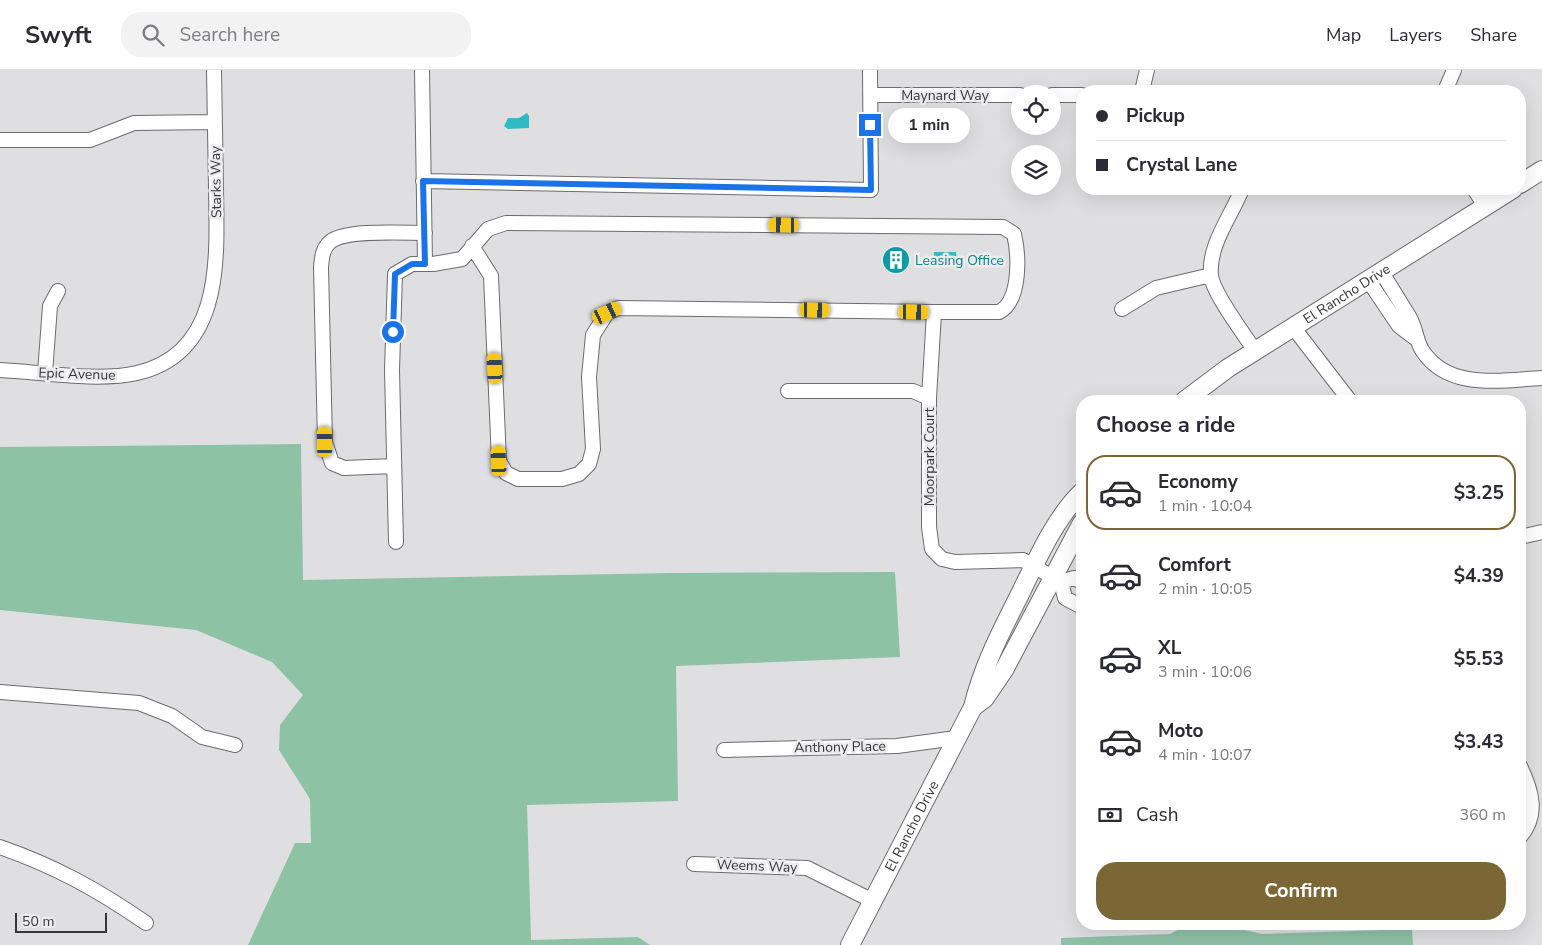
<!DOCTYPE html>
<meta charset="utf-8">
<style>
:root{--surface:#fff;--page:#f2f2f3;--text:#2b2b33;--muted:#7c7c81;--line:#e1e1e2;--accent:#7b6736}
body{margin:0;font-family:"Nunito Sans",sans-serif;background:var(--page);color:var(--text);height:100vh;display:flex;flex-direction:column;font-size:19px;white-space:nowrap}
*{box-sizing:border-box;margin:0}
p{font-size:16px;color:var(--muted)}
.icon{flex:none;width:28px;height:28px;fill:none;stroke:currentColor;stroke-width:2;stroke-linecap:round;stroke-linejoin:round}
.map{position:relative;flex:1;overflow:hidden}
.drawer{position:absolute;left:1076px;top:325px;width:450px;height:535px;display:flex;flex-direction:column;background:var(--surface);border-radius:20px;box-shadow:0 5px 20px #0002}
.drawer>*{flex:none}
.guide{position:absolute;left:1076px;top:15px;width:450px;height:110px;border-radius:20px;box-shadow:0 5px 20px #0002;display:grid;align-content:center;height:110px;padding:0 20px;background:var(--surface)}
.tools{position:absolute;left:1011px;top:15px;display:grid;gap:10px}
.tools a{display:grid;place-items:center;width:50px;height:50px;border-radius:50%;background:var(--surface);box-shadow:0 5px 20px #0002;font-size:25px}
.scale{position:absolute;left:15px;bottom:12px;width:92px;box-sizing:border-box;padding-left:5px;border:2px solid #363637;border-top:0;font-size:14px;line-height:18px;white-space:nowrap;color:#363637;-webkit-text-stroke:4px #ececee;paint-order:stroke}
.end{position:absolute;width:22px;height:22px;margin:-11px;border:6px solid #1a73e8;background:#fff;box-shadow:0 0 0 2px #fff}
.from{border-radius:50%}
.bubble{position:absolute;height:35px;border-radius:18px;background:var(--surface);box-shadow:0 5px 20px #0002;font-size:16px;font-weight:700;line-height:35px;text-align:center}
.car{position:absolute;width:15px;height:30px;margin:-15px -8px;border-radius:6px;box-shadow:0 0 4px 1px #0007;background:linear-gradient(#f5c518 24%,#345 0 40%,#f5c518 0 76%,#345 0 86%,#f5c518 0)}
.guide b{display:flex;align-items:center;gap:18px;height:48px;font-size:19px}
.guide b+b{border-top:1px solid var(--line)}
.guide i{width:12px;height:12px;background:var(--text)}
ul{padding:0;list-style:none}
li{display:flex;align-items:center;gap:15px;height:75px;margin:0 10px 8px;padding:0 10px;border:2px solid transparent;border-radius:20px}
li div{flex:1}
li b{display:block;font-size:19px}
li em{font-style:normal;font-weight:700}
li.selected{border-color:var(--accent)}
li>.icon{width:45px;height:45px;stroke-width:1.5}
h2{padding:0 20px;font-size:22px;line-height:60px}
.pay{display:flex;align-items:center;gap:12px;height:55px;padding:0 20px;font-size:19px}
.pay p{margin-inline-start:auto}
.primary-button{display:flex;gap:10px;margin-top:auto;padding:10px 20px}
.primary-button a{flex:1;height:58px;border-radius:20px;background:var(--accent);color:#fff;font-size:20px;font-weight:700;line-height:58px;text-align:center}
header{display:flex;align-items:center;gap:30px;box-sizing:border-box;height:70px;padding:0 25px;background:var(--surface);border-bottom:1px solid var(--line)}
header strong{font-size:24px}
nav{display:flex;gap:28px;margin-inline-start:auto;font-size:18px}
.search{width:350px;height:45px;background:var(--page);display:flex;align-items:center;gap:12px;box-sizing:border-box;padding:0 18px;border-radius:20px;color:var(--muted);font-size:19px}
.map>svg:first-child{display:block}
</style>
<header>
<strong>Swyft</strong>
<div class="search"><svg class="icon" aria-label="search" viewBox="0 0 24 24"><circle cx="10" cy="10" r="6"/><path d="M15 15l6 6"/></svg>Search here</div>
<nav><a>Map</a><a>Layers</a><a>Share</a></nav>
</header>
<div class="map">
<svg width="1542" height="875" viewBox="0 0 1542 875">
<rect width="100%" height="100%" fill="#dfdfe1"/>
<!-- green -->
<path fill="#8dc2a5" d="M301,374L303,510L673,503L895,502L900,587L676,596L678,731L527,735L531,870L638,867L650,875H248L295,773H311L310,729L279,680L280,655L303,625L272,592L196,560L0,540V377Z
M1189,854H1218L1262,864L1412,859L1413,875H1061V868L1170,864Z"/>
<!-- water -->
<path fill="#2fbac5" d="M527,43L529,46V58L508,59L504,56L508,48H519Z
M934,182H956L957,193L933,194Z"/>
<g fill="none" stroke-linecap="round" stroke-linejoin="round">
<defs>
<path id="minor" d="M422,0L425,194
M1142,21L1147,0
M1445,21L1454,0
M870,25H1020
M1052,25H1082
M0,70H90L134,53L215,52
M423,111L871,120L870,0
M1242,119C1232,145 1208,175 1211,205C1212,222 1244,264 1255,281
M1474,119L1485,136
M472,176L491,206L499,391L506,403L518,409H562L579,404L589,394L593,379L589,307L593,265L607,243L618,238L934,242
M1381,201L1410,248C1416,259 1416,270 1422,280C1448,321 1501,310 1542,308
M1368,210L1399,256L1416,269
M1122,239L1156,218L1211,205
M1293,257L1350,331
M0,300C41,302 97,312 137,303C224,283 217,187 216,118C215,79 215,39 214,0
M45,303L50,236L58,221
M788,321H913L929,328V457L932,479L942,489L955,492L1023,490L1061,512L1074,508L1082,512
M394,396L344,398L332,393L325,372L321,197C322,188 322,179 330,172C345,159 404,163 425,163
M1520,467L1542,462
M396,472L392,300L395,204L412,194H433L462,189L488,159L506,153L1003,157L1014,164C1019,185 1021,231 999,242H934L929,328
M1061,512L1065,528L1082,537
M0,622L139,633L172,646L202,667L235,675
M724,680L897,676L956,668
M1520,696C1532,721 1539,745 1520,767
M0,777C55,796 98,820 146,853
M694,794L807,798L873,831"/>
<g id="major">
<path d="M1520,114L1542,100"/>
<path id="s1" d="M1184,331L1228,298L1513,119"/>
<path d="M973,637L985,628L1004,600L1082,453"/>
<path id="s2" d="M850,875L973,637C983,595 1003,558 1022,520C1038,487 1056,447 1082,422"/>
</g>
</defs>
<!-- minor casing -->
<use href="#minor" stroke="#6c6c6e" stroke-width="16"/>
<!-- major casing -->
<use href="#major" stroke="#6c6c6e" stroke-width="20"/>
<!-- minor -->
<use href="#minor" stroke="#fff" stroke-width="14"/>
<!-- major -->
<use href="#major" stroke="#fff" stroke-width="18"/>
</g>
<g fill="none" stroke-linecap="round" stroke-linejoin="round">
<!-- route -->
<path stroke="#1a73e8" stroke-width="6" d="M393,262L395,204L412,194H425L423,111L871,120L870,55"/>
</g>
<!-- icons -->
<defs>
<symbol id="building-disc" viewBox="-11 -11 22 22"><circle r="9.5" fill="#0f9aa8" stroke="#ececee"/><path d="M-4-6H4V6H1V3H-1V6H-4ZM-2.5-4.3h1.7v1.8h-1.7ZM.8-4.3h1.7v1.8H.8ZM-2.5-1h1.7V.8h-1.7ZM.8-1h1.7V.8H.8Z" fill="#fff"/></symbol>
</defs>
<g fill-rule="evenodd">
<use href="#building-disc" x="880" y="174" width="32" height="32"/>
</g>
<g text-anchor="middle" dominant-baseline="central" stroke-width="5" stroke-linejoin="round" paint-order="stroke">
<!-- street labels -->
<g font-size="14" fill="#363637" stroke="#ececee">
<text x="945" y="25">Maynard Way</text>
<text transform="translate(216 112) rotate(-91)">Starks Way</text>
<text stroke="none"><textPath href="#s1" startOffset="195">El Rancho Drive</textPath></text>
<text transform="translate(77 304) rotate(2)">Epic Avenue</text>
<text transform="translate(929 387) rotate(-90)">Moorpark Court</text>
<text transform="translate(840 677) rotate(-1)">Anthony Place</text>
<text stroke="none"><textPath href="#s2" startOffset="134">El Rancho Drive</textPath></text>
<text transform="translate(757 796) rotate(2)">Weems Way</text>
</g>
<!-- culture labels -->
<g font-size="14" fill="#0d838f" stroke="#ececee" text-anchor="start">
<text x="915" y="190">Leasing Office</text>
</g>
</g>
</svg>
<div class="tools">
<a><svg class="icon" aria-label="locate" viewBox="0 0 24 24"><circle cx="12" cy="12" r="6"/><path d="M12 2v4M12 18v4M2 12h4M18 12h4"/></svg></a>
<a><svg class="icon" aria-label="layers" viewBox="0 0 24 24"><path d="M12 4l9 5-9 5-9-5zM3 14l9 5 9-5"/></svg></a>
</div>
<div class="scale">50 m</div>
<i class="end from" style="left:393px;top:262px"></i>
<i class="end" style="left:870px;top:55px"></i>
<div class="bubble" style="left:888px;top:38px;width:82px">1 min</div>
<i class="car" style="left:784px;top:155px;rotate:271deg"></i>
<i class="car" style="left:815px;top:240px;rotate:91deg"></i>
<i class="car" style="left:914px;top:242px;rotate:91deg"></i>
<i class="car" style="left:607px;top:243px;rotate:64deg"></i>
<i class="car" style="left:495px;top:298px;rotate:357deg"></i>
<i class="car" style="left:325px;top:372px;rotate:359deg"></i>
<i class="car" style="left:499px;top:391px;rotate:357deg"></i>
<div class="guide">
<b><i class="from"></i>Pickup</b>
<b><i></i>Crystal Lane</b>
</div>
<section class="drawer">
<h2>Choose a ride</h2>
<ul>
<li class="selected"><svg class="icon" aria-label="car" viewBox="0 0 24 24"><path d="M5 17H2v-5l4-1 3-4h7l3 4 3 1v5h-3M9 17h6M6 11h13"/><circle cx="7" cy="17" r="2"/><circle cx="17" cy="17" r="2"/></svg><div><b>Economy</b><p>1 min · 10:04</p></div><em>$3.25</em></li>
<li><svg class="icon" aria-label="car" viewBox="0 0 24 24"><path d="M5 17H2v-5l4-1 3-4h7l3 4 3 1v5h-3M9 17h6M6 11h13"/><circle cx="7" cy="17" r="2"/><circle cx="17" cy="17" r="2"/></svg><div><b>Comfort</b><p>2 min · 10:05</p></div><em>$4.39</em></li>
<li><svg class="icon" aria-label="car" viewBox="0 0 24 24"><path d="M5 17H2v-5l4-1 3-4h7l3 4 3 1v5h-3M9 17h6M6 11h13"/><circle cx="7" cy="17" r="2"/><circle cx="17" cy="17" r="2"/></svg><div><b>XL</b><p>3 min · 10:06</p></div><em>$5.53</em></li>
<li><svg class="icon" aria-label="car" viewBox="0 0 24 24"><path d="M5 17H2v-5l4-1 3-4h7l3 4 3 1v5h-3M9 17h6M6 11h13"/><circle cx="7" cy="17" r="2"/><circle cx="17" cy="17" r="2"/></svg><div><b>Moto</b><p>4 min · 10:07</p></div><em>$3.43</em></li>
</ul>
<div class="pay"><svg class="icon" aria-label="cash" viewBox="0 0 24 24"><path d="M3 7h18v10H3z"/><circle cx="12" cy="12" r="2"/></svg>Cash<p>360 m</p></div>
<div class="primary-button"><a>Confirm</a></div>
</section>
</div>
